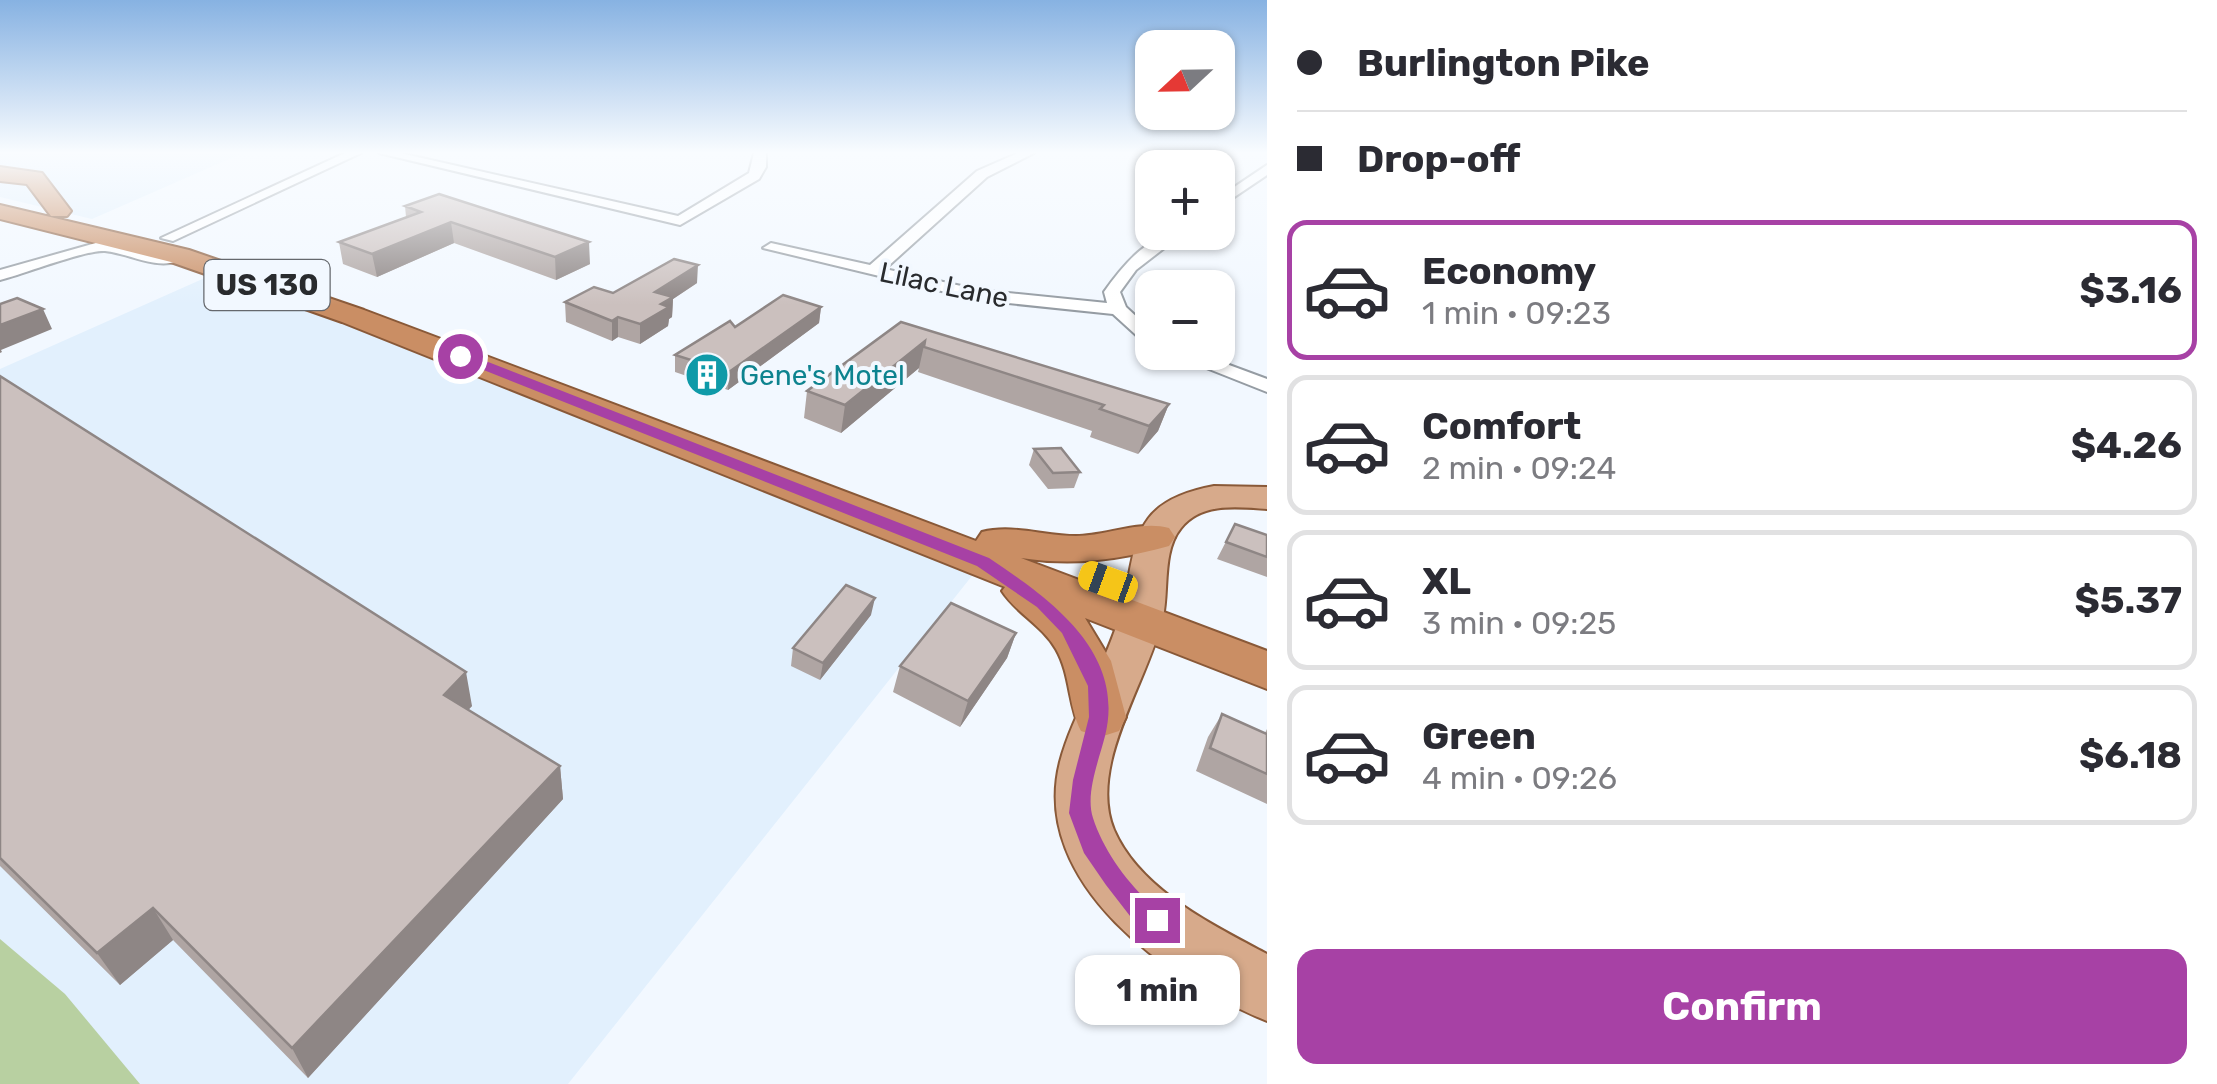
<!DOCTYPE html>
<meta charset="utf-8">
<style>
:root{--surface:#fff;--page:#f2f2f3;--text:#2b2b33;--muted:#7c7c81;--line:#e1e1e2;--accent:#a741a5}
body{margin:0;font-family:Rubik,sans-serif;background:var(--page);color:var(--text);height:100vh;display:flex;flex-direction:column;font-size:38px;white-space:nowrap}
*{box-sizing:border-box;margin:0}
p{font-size:32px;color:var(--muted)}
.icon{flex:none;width:55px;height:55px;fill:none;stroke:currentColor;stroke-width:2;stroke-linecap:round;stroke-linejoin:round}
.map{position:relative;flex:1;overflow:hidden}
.sheet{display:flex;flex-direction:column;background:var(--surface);width:950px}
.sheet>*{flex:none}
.top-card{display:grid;align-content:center;height:220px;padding:0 30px;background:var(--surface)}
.needle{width:65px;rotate:248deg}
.buttons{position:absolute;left:1135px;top:30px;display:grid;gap:20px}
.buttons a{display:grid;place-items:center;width:100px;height:100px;border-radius:20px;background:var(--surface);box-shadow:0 2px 8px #0004;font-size:50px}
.end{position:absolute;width:45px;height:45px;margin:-22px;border:12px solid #a741a5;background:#fff;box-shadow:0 0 0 5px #fff}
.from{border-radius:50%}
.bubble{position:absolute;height:70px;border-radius:20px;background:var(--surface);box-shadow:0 2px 8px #0004;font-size:32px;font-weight:700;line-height:70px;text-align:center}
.car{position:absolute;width:30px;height:60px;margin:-30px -15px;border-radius:12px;box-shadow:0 0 8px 2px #0007;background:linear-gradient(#f5c518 24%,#345 0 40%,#f5c518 0 76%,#345 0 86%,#f5c518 0)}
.top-card b{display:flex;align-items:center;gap:35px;height:95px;font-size:38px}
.top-card b+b{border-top:2px solid var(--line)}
.top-card i{width:25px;height:25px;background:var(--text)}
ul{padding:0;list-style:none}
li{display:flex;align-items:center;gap:30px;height:140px;margin:0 20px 15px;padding:0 10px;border:5px solid var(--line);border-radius:20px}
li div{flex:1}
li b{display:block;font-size:38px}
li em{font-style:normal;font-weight:700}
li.on{border-color:var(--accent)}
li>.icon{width:90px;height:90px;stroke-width:1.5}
.primary-button{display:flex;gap:20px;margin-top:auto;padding:20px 30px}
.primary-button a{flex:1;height:115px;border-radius:20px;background:var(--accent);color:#fff;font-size:40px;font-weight:700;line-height:115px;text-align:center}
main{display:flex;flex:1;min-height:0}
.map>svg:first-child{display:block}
</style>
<main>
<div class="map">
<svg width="1267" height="1084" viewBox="0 0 1267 1084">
<rect width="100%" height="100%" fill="#f2f8ff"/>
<!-- built -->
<path fill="#e2f0fd" d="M0,153H243L92,219L0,197Z
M225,269L983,562L568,1084H67L0,1002V369Z"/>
<!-- green -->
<path fill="#b8d0a1" d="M0,939L65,994L140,1084H0Z"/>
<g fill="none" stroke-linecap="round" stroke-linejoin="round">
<defs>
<path id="minor" d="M345,153H361L173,241L161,238Z
M379,153H400L678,216L749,173L754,153H766V167L759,179L680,225Z
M1018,153H1034L987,177L885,269L979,290L1107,303L1104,292C1123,265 1150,232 1185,232L1136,270L1120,292L1126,307L1152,331V345L1146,344L1113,314L979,300L763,248L771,243L870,265L977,171Z
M1143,153H1164L1221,168L1218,171V168H1196Z
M1267,165V175L1218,208V198Z
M103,241L150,254L180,251L188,256C162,274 133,254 105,251C84,250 24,274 0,280V270Z
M1166,352H1194L1267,379V392Z"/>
<path id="primary" d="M1214,486L1267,487V509C1238,507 1201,502 1181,528C1162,551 1169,590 1163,617C1149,680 1087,765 1114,830C1140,890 1213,925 1267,954V1021C1170,981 1029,884 1060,762C1073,713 1103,670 1118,621C1140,551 1122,503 1214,486Z"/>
<path id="trunk" d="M0,167L42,173L71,211L67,216H51L27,184L0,181Z
M0,205L189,250L364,310L976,541L982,532C1012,524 1045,536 1076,536C1106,536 1140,520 1169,528L1175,537L1169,546C1118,560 1073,566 1021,558L1267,651V689L1085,618L1111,661L1126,717L1119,731L1100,737L1081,731C1068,706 1071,675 1056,649C1042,625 1016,613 1002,591L1005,587L342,322L171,262L0,219Z"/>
</defs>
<!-- minor casing -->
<use href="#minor" stroke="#959ca3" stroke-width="4"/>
<!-- primary casing -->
<use href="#primary" stroke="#895938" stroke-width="4"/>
<!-- trunk casing -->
<use href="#trunk" stroke="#895938" stroke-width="4"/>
<!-- minor -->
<use href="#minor" fill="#fff" fill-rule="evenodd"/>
<!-- primary -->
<use href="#primary" fill="#d7aa8b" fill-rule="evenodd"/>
<!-- trunk -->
<use href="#trunk" fill="#ca8e64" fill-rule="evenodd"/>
</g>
<!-- wall -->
<path fill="#afa5a3" d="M405,206L590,264L556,280L454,243L377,277L343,264L339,242L406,217Z
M697,283L673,299L672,317L669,319L668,326L640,344L618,337L612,341L566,322L565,302L613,293Z
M821,307L819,323L728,390L675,372V355L735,327Z
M901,322L1169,404L1158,431L1138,454L1090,437L1092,431L918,372L919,368L841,433L804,418L807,391Z
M0,376L472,706L468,710L560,766L563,799L308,1078L173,940L120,985L0,866Z
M1034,449L1080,472L1074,488L1048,489L1029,465Z
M1235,524L1267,535V577L1217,559Z
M871,615L820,680L791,666L793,648Z
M1016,633L1007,658L960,727L893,692L900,666Z
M1222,714L1265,733L1267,729V804L1196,771L1208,737Z"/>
<!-- shaded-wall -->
<path fill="#8e8685" d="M451,222L454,243L377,277L372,254Z
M589,242L590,264L556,280L555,257Z
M698,265L697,283L673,299L672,317L669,319L668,326L640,344V324L655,292Z
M821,307L819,323L728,390L729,372Z
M43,309L52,329L1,350L2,352L0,353V325Z
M618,317V337L612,341V321Z
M925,341L919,368L841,433L845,405Z
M1169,404L1158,431L1138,454L1149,426Z
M875,598L871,615L820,680L823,663Z
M1016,633L1007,658L960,727L968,701Z
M466,672L472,706L450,729L444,695Z
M560,766L563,799L308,1078L292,1048Z
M153,908L173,940L120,985L97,953Z"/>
<!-- building -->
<path fill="#cbc0be" stroke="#8e8685" stroke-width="2.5" d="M439,194L589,242L555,257L451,222L372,254L339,242L421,212L405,206Z
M674,259L698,265L655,292L673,297L661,304L669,307L640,324L618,317L612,321L565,302L594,287L613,293Z
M783,295L821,307L729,372L675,355L730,321L735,327Z
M17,298L43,309L0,325V304Z
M901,322L1169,404L1149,426L1100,409L1104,405L924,347L925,341L845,405L807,391Z
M0,376L466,672L444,695L560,766L292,1048L153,908L97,953L0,858Z
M1061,448L1080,472L1053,473L1034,449Z
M1235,524L1267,535V557L1226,542Z
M846,585L875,598L823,663L793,648Z
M951,603L1016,633L968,701L900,666Z
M1222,714L1267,734V774L1210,748Z"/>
<!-- sky -->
<linearGradient id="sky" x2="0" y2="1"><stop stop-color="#87b2e2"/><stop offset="0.5" stop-color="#f9fcff"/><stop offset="1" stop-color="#f9fcff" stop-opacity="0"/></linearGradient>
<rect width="1267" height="305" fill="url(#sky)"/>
<!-- route -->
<path fill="#a741a5" d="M456,353H465L989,558C1050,599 1126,652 1105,736C1099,760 1085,794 1093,818C1102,847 1125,880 1147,900C1156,908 1164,909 1169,920L1165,929L1157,932L1130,916L1106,885L1084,853L1069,813L1073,780L1089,717L1088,686L1062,633L1037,607L977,566L456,359Z"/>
<!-- icons -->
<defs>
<symbol id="building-disc" viewBox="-11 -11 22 22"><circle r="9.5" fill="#0f9aa8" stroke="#f2f8ff"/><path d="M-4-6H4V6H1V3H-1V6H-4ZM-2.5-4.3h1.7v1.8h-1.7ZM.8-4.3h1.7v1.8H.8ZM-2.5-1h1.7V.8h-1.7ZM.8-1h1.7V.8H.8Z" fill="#fff"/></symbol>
</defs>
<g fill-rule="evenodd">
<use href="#building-disc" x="682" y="350" width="50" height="50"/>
</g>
<g text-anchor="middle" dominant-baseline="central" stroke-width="8" stroke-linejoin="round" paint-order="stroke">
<!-- far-street labels -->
<g font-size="28" fill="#292b2e" stroke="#f2f8ff">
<text transform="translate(944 285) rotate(12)">Lilac Lane</text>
</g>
<!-- far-culture labels -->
<g font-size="28" fill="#0d838f" stroke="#f2f8ff" text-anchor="start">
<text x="740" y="375">Gene's Motel</text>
</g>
<!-- shield labels -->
<rect fill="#f2f8ff" stroke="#65686d" stroke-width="2.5" x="204.5" y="260" width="125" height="50" rx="8"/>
<g font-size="30" font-weight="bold" fill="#292b2e">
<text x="267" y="285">US 130</text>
</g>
</g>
</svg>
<div class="buttons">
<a><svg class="needle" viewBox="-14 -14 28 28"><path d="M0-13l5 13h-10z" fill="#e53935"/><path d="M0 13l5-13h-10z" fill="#7c7c81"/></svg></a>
<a>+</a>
<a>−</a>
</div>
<i class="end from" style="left:460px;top:356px"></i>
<i class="end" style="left:1157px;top:920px"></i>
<div class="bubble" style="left:1075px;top:955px;width:165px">1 min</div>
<i class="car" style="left:1108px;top:582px;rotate:290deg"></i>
</div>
<section class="sheet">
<div class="top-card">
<b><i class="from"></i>Burlington Pike</b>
<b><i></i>Drop-off</b>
</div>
<ul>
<li class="on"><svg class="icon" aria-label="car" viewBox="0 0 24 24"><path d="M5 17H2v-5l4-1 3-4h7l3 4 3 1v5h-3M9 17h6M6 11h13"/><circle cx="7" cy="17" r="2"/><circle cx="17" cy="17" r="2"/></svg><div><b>Economy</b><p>1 min · 09:23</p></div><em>$3.16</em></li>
<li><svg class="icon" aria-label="car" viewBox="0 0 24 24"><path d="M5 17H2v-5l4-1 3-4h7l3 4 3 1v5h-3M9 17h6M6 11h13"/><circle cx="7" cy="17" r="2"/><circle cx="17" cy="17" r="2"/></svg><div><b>Comfort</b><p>2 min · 09:24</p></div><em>$4.26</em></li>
<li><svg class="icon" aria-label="car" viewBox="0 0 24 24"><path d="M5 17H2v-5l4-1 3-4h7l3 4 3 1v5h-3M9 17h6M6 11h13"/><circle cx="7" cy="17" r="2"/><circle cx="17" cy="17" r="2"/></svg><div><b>XL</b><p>3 min · 09:25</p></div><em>$5.37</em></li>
<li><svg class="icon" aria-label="car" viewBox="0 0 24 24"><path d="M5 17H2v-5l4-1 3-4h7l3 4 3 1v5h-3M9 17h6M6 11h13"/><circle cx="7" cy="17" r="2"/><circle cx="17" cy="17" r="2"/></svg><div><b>Green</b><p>4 min · 09:26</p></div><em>$6.18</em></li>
</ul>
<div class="primary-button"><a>Confirm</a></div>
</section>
</main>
